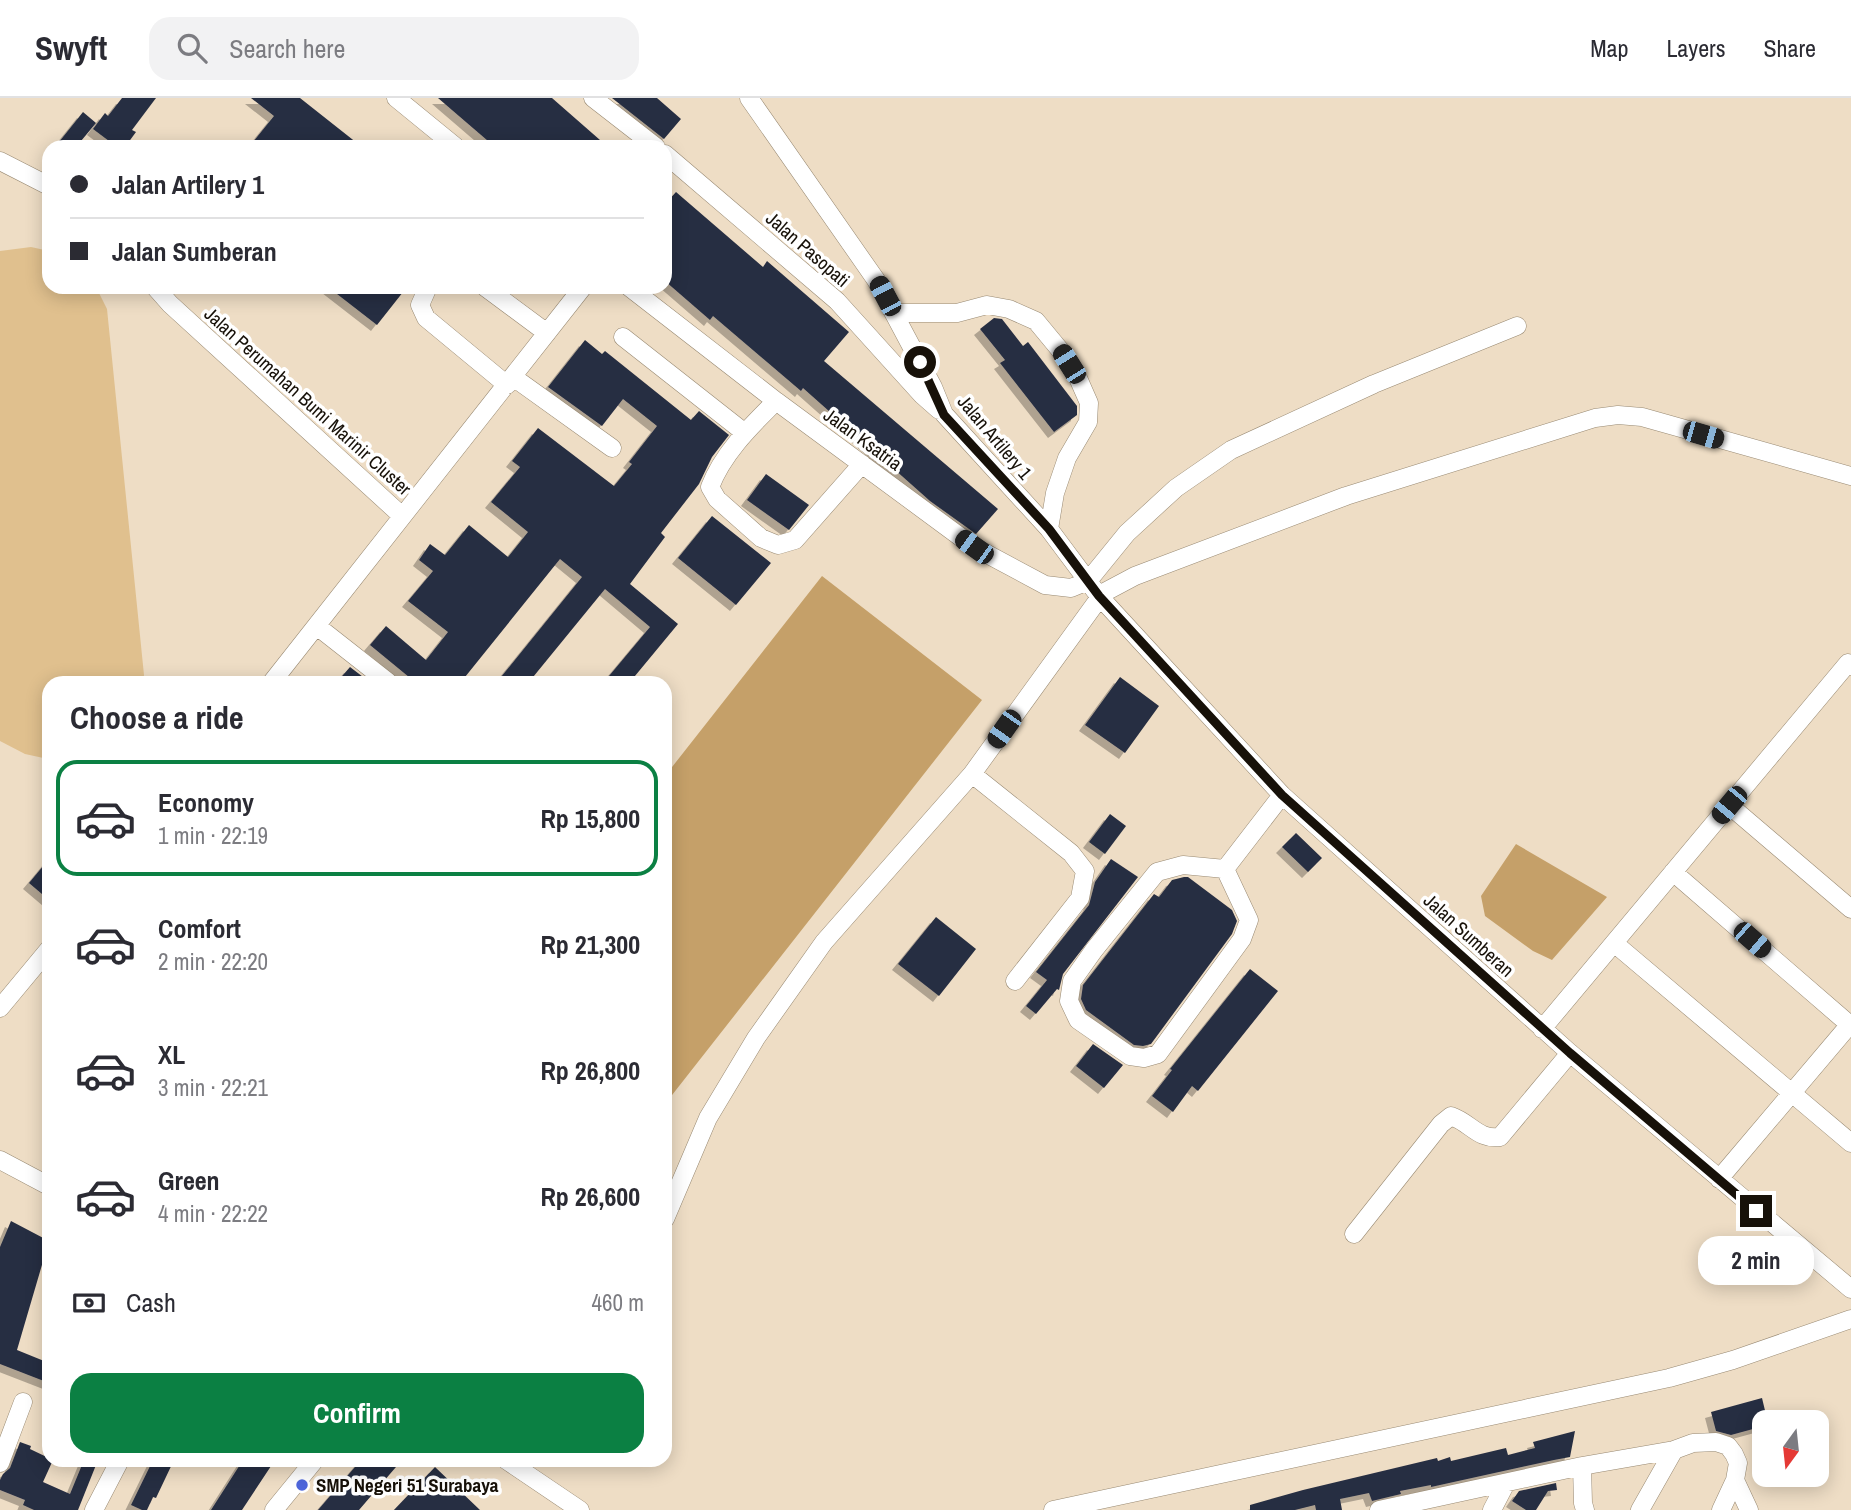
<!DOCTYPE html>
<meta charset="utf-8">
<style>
:root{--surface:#fff;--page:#f2f2f3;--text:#2b2b33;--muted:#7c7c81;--line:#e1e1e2;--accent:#0b8043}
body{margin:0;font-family:"Archivo Narrow",sans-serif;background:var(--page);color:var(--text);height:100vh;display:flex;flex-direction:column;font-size:26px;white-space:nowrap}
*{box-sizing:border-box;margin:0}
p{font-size:23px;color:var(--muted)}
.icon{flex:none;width:38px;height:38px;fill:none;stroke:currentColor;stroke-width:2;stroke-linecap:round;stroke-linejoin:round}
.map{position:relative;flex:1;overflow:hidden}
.drawer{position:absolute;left:42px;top:578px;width:630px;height:791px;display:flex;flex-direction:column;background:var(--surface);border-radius:21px;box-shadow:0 4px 18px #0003}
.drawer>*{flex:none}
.top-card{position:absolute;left:42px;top:42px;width:630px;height:154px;border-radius:21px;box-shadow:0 4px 18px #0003;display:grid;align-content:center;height:154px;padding:0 28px;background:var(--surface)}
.needle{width:46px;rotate:195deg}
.buttons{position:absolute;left:1752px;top:1312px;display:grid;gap:14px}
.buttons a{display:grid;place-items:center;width:77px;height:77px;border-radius:14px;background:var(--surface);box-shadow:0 4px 18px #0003;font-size:35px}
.end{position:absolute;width:32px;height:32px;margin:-16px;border:9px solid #171109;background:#fff;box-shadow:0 0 0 4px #fff}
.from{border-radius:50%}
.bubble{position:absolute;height:49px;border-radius:21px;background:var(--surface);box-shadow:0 4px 18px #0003;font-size:23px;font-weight:700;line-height:49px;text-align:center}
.car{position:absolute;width:21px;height:42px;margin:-21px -10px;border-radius:9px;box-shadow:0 0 5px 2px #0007;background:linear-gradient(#222 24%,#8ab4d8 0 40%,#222 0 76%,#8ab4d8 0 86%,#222 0)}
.top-card b{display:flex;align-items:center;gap:24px;height:66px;font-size:26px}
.top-card b+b{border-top:2px solid var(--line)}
.top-card i{width:18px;height:18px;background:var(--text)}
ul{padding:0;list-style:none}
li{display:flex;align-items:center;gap:21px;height:116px;margin:0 14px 10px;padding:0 14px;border:4px solid transparent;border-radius:21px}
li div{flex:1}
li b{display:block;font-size:26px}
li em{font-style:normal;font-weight:700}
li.on{border-color:var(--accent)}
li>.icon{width:63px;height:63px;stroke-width:1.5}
h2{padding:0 28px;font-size:32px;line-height:84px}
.pay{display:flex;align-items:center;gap:18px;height:77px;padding:0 28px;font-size:26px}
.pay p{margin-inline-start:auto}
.cta{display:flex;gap:14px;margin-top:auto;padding:14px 28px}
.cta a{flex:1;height:80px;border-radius:21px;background:var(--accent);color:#fff;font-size:28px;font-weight:700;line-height:80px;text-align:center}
header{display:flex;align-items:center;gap:42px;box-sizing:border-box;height:98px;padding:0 35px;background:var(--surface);border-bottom:2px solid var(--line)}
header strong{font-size:33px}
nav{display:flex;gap:38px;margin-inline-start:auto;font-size:24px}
.search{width:490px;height:63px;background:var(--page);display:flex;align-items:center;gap:18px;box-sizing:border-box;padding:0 24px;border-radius:21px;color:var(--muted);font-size:26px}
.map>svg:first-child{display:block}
</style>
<header>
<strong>Swyft</strong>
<div class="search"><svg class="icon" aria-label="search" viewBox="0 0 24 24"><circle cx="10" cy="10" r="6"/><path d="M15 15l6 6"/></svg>Search here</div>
<nav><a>Map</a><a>Layers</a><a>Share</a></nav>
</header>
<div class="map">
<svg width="1851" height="1412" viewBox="0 0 1851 1412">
<defs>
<filter id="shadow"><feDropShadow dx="-6" dy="6" stdDeviation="0" flood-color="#0004"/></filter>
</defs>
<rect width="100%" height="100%" fill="#eeddc5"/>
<!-- green -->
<path fill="#e0c08e" d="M31,149L49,153V189H96L107,211L144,577L143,584H49L48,661L25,656L0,643V153Z"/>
<!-- water -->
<path fill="#c5a069" d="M822,478L982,602L665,1006V678Z
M1516,746L1607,799L1552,862L1533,853L1485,818L1481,798Z"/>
<!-- building -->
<path fill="#282e42" filter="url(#shadow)" d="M122,0H156L132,32L136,34L125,49H117L93,31L105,15L108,18Z
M251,0H300L362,49H249L274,18Z
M438,0H552L608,49H495Z
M612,0H657L681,21L664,41Z
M83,14L96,25L76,49H55Z
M676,94L763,169L767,163L849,234L824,263L998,411L976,436L930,403L803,290L801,293L713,218L710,222L665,183V106Z
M328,189H407L377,227Z
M994,220L1002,221L1023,248L1028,244L1077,308V317L1054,334L1000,265L1005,262L980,231Z
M585,242L602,256L605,253L691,322L699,313L729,337L712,359L699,386L661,435L665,439L630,486L678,526L630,584H604L650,529L605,491L529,584H497L582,479L560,461L461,584H415L370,547L386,528L426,562L448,534L408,503L433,473L419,462L430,446L445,457L469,427L508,459L528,434L491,404L520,369L512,363L538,330L614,388L632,366L629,364L657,328L623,301L602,328L548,289Z
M766,376L809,407L789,432L747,402Z
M712,418L771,465L736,507L678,460Z
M350,569L367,582L370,584H337Z
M1120,579L1159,608L1125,655L1085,627Z
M1110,716L1126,728L1105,756L1089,744Z
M1296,735L1322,760L1308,774L1282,749Z
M49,761V802L29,785Z
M1111,761L1138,779L1063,876L1059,892L1057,891L1036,916L1026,908L1047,882L1036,874L1089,807L1095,784Z
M1184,779H1188L1232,812L1237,823L1232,836L1151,946L1143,948L1134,947L1086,912L1081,901L1083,887L1154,796L1159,799L1172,782Z
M936,819L976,851L939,898L898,866Z
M1250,871L1278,893L1198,993L1192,988L1173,1014L1152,998L1172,972L1170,971Z
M1093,946L1123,967L1104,990L1076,968Z
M11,1123L49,1143L17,1252L49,1265V1285L0,1266V1149Z
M1762,1300L1768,1325H1764V1328L1731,1337L1716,1333L1711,1314Z
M1575,1333L1570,1359L1554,1362L1431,1389V1387L1400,1393L1401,1396L1372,1403L1369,1395L1340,1401L1342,1412H1316L1315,1407L1295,1412H1250V1407L1303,1392L1437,1360L1438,1363L1450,1359L1451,1363L1506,1350L1508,1357L1535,1350L1533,1344Z
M20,1344L31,1348L30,1351L53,1362L43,1384L70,1396L84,1362H98L78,1412H34L23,1407L25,1402L0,1392V1382L3,1376L10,1370Z
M153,1362H174L156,1400L153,1399L147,1412H142L131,1407Z
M243,1362H275L242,1412H211Z
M361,1362H402L359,1412H318Z
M435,1369L480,1412H394Z
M1556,1385L1557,1392L1548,1393L1536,1412H1526L1512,1403L1519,1393Z"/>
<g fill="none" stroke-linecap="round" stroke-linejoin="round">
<defs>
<path id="minor" d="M396,0L456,49
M593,0L656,49
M749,0L876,182L933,289L944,316L1049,431L1099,498L1282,697L1570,955L1851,1191
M665,56L837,203L922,297L939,312
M0,63L49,88
M155,189L170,206L402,418
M428,189L420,207L426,220L507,287
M485,189L547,235
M629,189L776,303L974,449L1045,487L1071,490L1088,483
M894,215H957L987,207L1009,211L1036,223L1060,252L1078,280L1089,305L1088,324L1067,360L1055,395L1049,431
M623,239L745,335
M513,279L612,350
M776,303C751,328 723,355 710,389L717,401L761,440L778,447L795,442L862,366
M1088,483L1127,435L1176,390L1231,352L1374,286L1517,228
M318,529L388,584
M272,584L583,189
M972,676L1071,755L1085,773L1080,800L1015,883
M1729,707L1851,811
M1225,771L1183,767L1157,774L1094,852L1072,883L1069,903L1078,922L1130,958L1144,960L1158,956L1242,841L1249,822L1225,771L1282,697
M1673,774L1850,927
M1614,845L1851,1045
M0,910L49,851
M1542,931L1848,565L1851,568
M0,1062L49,1088
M1719,1081L1851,925
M665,1121L708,1020L756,940L824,844L972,676L1103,495L1135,478L1346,398L1595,320L1618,317L1642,319L1851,378
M1354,1136L1441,1026L1451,1018C1471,1025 1478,1042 1500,1039L1570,955
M506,1362L580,1412
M0,1365L23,1304
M1582,1368L1583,1405L1585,1412
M94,1412L120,1362
M274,1412L314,1363
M1053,1412L1669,1280L1733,1262L1851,1221
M1379,1412L1582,1368L1674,1352L1693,1345L1716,1344L1728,1348L1734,1356L1738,1365L1735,1382L1749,1412
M1492,1412L1506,1385
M1640,1412L1674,1352
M1721,1412L1735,1382"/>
</defs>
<!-- minor casing -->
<use href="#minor" stroke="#988972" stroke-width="19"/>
<!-- minor -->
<use href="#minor" stroke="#fff" stroke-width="18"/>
</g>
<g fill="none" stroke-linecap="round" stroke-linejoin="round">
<!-- route -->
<path stroke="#171109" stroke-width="9" d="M920,264L944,317L1049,431L1099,498L1282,697L1570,955L1756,1113"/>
</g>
<!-- markers -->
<circle fill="#4e66db" stroke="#fff" stroke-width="2.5" cx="302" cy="1387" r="7"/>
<g text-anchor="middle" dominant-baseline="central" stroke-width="7" stroke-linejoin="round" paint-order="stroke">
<!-- street labels -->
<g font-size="19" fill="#171109" stroke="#fff">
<text transform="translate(808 151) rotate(41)">Jalan Pasopati</text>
<text transform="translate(308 303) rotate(42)">Jalan Perumahan Bumi Marinir Cluster</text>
<text transform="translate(995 339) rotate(50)">Jalan Artilery 1</text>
<text transform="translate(863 341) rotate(36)">Jalan Ksatria</text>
<text transform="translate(1469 837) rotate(42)">Jalan Sumberan</text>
</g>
<!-- poi labels -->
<g font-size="19" font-weight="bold" fill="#171109" stroke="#fff" text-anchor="start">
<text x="316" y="1387">SMP Negeri 51 Surabaya</text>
</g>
</g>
</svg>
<div class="buttons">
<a><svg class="needle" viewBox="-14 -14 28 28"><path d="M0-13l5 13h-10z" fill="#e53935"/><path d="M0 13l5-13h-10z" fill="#7c7c81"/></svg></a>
</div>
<i class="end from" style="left:920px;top:264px"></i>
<i class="end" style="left:1756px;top:1113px"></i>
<div class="bubble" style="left:1698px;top:1138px;width:116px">2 min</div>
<i class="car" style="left:885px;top:198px;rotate:332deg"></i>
<i class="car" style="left:1069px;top:266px;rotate:328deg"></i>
<i class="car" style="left:1703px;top:337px;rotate:106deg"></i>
<i class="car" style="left:974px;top:449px;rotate:306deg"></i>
<i class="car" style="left:1004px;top:631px;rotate:215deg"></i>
<i class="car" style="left:1729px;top:707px;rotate:220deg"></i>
<i class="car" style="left:1752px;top:842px;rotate:131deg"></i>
<div class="top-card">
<b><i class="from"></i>Jalan Artilery 1</b>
<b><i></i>Jalan Sumberan</b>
</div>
<section class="drawer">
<h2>Choose a ride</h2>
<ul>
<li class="on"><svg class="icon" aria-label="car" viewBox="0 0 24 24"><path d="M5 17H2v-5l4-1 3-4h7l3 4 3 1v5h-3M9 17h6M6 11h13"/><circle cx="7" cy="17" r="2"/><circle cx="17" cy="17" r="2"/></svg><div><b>Economy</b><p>1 min · 22:19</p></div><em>Rp 15,800</em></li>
<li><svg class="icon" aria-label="car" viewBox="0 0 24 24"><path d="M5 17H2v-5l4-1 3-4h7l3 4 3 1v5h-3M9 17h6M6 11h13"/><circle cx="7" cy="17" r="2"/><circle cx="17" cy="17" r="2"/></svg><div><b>Comfort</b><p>2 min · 22:20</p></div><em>Rp 21,300</em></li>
<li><svg class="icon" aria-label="car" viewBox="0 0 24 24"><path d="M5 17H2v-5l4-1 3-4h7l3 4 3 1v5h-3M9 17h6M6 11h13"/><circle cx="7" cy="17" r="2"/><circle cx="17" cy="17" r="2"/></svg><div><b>XL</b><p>3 min · 22:21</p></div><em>Rp 26,800</em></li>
<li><svg class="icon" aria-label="car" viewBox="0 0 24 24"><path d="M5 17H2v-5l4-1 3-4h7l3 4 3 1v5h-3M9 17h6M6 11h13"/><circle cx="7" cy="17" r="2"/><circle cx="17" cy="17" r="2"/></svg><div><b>Green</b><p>4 min · 22:22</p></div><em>Rp 26,600</em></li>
</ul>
<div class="pay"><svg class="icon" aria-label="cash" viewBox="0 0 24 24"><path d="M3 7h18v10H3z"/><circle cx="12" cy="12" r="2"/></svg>Cash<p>460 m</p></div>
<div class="cta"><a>Confirm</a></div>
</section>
</div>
